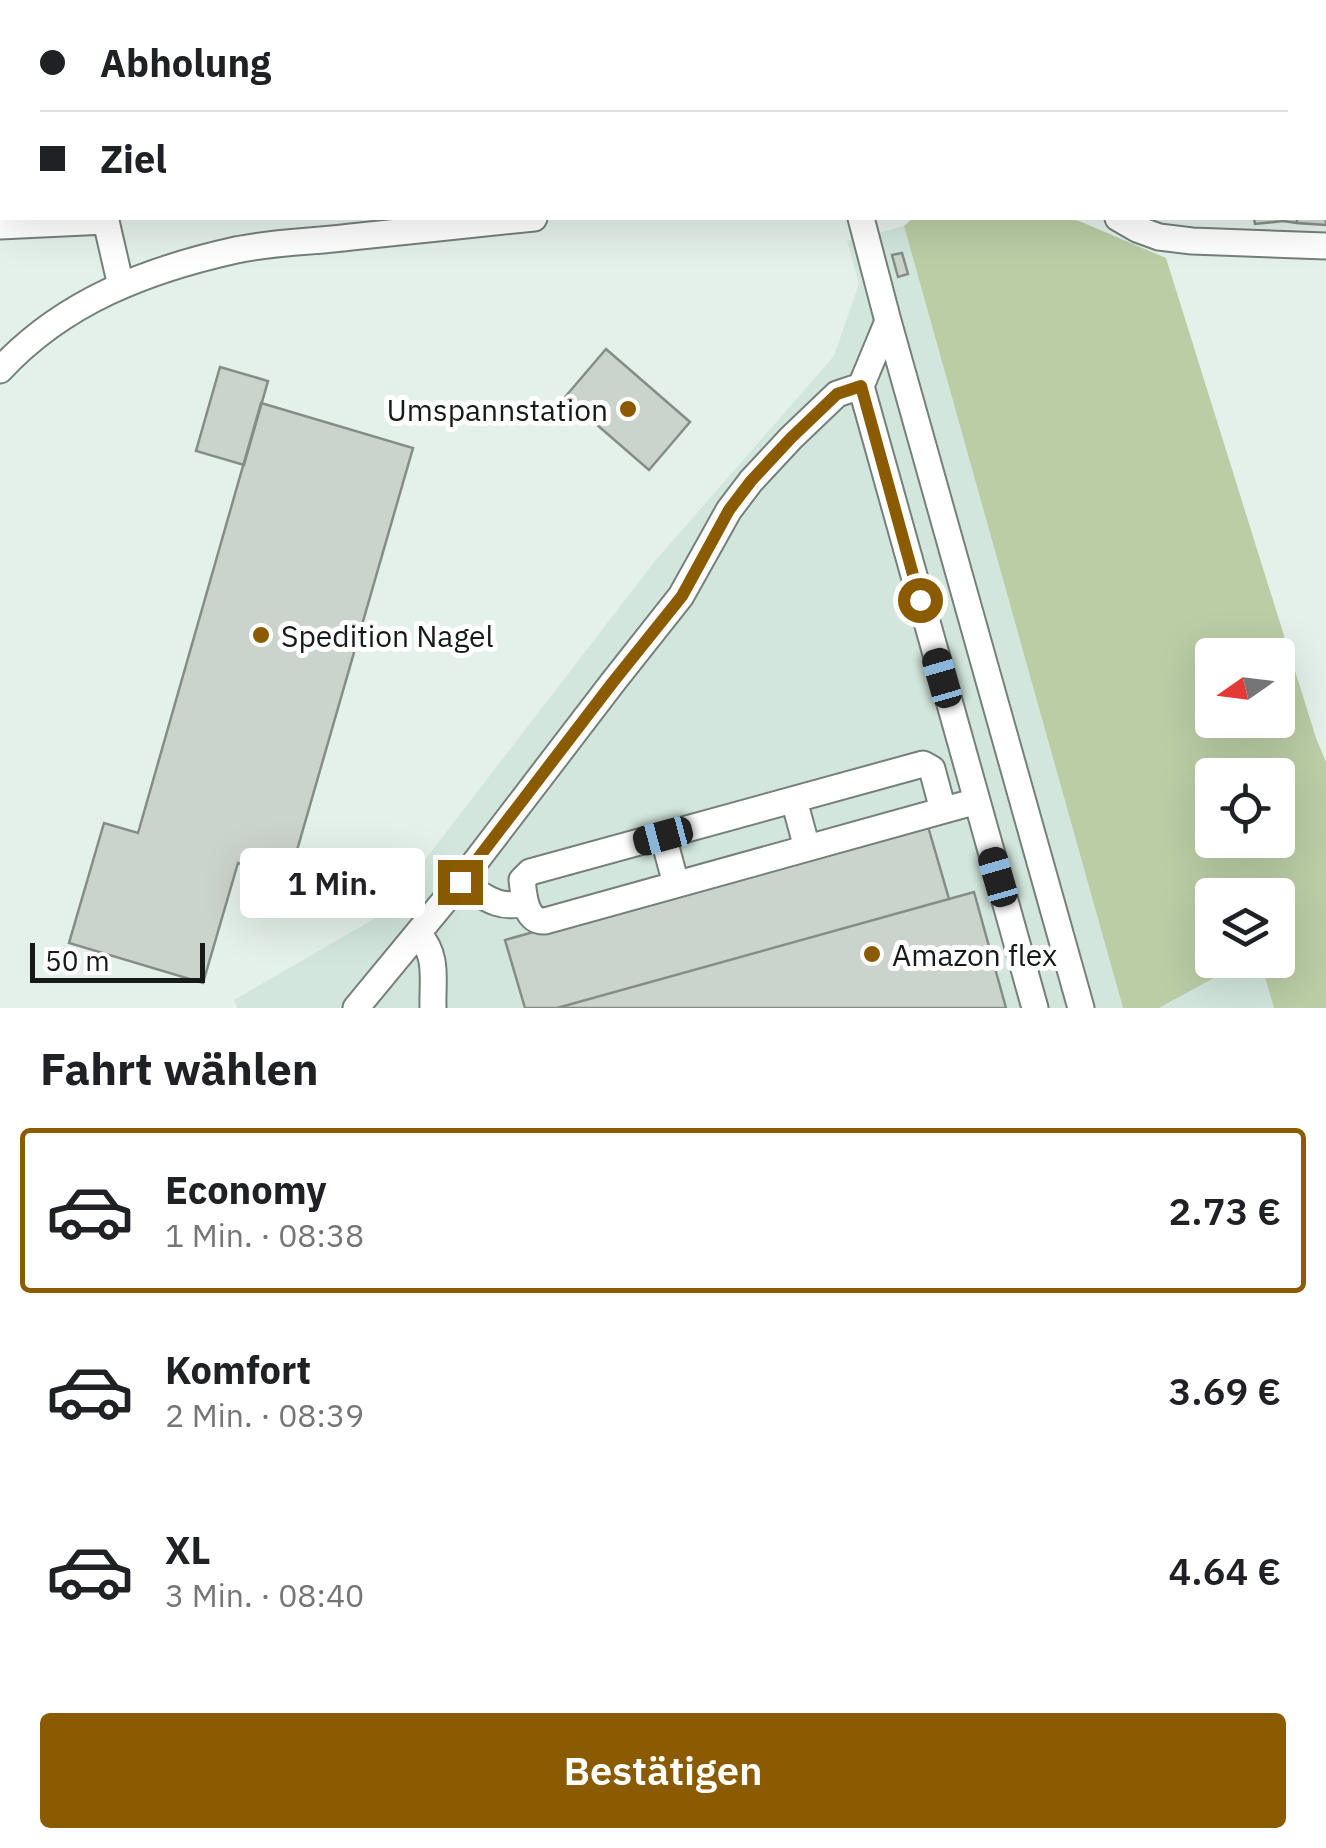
<!DOCTYPE html>
<html lang="de">
<meta charset="utf-8">
<style>
:root{--surface:#fff;--page:#f2f2f2;--text:#202124;--muted:#757577;--line:#e0e0e0;--accent:#8a5b01}
body{margin:0;font-family:"IBM Plex Sans",sans-serif;background:var(--page);color:var(--text);height:100vh;display:flex;flex-direction:column;font-size:38px;white-space:nowrap}
*{box-sizing:border-box;margin:0}
p{font-size:32px;color:var(--muted)}
.icon{flex:none;width:55px;height:55px;fill:none;stroke:currentColor;stroke-width:2;stroke-linecap:round;stroke-linejoin:round}
.map{position:relative;height:1008px;overflow:hidden}
.sheet{display:flex;flex-direction:column;background:var(--surface);flex:1}
.sheet>*{flex:none}
.top-card{position:absolute;left:0px;top:0px;width:1328px;height:220px;box-shadow:0 10px 40px #0002;display:grid;align-content:center;height:220px;padding:0 40px;background:var(--surface)}
.needle{width:65px;rotate:256deg}
.fabs{position:absolute;left:1195px;top:638px;display:grid;gap:20px}
.fabs a{display:grid;place-items:center;width:100px;height:100px;border-radius:10px;background:var(--surface);box-shadow:0 10px 40px #0002;font-size:50px}
.scale{position:absolute;left:30px;bottom:25px;width:175px;box-sizing:border-box;padding-left:10px;border:5px solid #161a18;border-top:0;font-size:28px;line-height:35px;white-space:nowrap;color:#161a18;-webkit-text-stroke:8px #fff;paint-order:stroke}
.end{position:absolute;width:45px;height:45px;margin:-22px;border:12px solid #8a5b01;background:#fff;box-shadow:0 0 0 5px #fff}
.from{border-radius:50%}
.bubble{position:absolute;height:70px;border-radius:10px;background:var(--surface);box-shadow:0 10px 40px #0002;font-size:32px;font-weight:600;line-height:70px;text-align:center}
.car{position:absolute;width:30px;height:60px;margin:-30px -15px;border-radius:12px;box-shadow:0 0 8px 2px #0007;background:linear-gradient(#222 24%,#8ab4d8 0 40%,#222 0 76%,#8ab4d8 0 86%,#222 0)}
.top-card b{display:flex;align-items:center;gap:35px;height:95px;font-size:38px}
.top-card b+b{border-top:2px solid var(--line)}
.top-card i{width:25px;height:25px;background:var(--text)}
ul{padding:0;list-style:none}
li{display:flex;align-items:center;gap:30px;height:165px;margin:0 20px 15px;padding:0 20px;border:5px solid transparent;border-radius:10px}
li div{flex:1}
li b{display:block;font-size:38px}
li em{font-style:normal;font-weight:600}
li.selected{border-color:var(--accent)}
li>.icon{width:90px;height:90px;stroke-width:1.5}
h2{padding:0 40px;font-size:45px;line-height:120px}
.action{display:flex;gap:20px;margin-top:auto;padding:20px 40px}
.action a{flex:1;height:115px;border-radius:10px;background:var(--accent);color:#fff;font-size:40px;font-weight:600;line-height:115px;text-align:center}
.map>svg:first-child{display:block}
</style>
<div class="map">
<svg width="1326" height="1008" viewBox="0 0 1326 1008">
<rect width="100%" height="100%" fill="#e4f0ea"/>
<!-- built -->
<path fill="#d2e6dd" d="M904,226L1123,1008H237L234,1000L384,913L655,561L834,356L859,284L847,241Z
M1247,960H1260L1274,1008H1159Z"/>
<!-- green -->
<path fill="#bacda5" fill-rule="evenodd" d="M913,218H1072L1166,258L1316,738L1326,762V1008H1274L1260,960H1278V895H1212V960H1247L1159,1008H1123L904,226ZM1212,655H1278V720H1212ZM1212,775H1278V840H1212Z"/>
<!-- water -->
<path fill="#6eb4bb" d="M0,0H1326V23L1325,2H2V124L0,125Z"/>
<!-- building -->
<path fill="#cbd4cc" stroke="#858e86" stroke-width="2.5" d="M1325,189L1326,225L1297,223V218H1325Z
M1254,218H1297V223L1283,221L1255,224Z
M902,253L908,274L898,277L892,255Z
M606,349L690,422L649,470L565,397Z
M220,367L268,381L244,465L196,451Z
M261,403L413,448L289,878L238,863L203,983L69,943L104,823L138,833Z
M927,823L949,899L557,1008H525L505,940Z
M974,892L1006,1008H557L949,899Z"/>
<g fill="none" stroke-linecap="round" stroke-linejoin="round">
<defs>
<path id="minor" d="M1325,70H1326
M0,181L2,180
M861,218L888,321L1081,1008
M1118,218L1137,229L1159,237L1192,241L1326,246
M0,226L106,221L121,286
M0,370C63,302 146,270 236,250C273,242 313,242 351,237C412,231 473,224 534,218
M861,386L888,321
M794,800L807,848
M943,810L932,769L923,764L530,872L522,880C524,896 525,922 545,921L977,801
M663,836L676,884
M460,882C484,896 497,910 525,903
M418,933C439,957 432,979 433,1008
M356,1008L460,882L613,682L681,596L729,510L751,481L791,438L837,394L861,386L1035,1008"/>
</defs>
<!-- minor casing -->
<use href="#minor" stroke="#76807b" stroke-width="29"/>
<!-- minor -->
<use href="#minor" stroke="#fff" stroke-width="25"/>
<defs>
<path id="rail" d="M47,2L48,0
M0,154L2,146"/>
</defs>
<!-- rail casing -->
<use href="#rail" stroke="#838b87" stroke-width="11"/>
<!-- rail -->
<use href="#rail" stroke="#fff" stroke-width="8" stroke-dasharray="22" stroke-linecap="butt"/>
</g>
<g fill="none" stroke-linecap="round" stroke-linejoin="round">
<!-- route -->
<path stroke="#8a5b01" stroke-width="12" d="M460,882L613,682L682,596L729,510L751,481L791,438L837,394L861,386L920,600"/>
</g>
<!-- markers -->
<g fill="#8a5b01" stroke="#fff" stroke-width="4">
<circle cx="628" cy="409" r="10"/>
<circle cx="261" cy="635" r="10"/>
<circle cx="872" cy="954" r="10"/>
</g>
<g text-anchor="middle" dominant-baseline="central" stroke-width="10" stroke-linejoin="round" paint-order="stroke">
<!-- poi labels -->
<g font-size="30" fill="#161a18" stroke="#fff" text-anchor="start">
<text x="608" y="409" text-anchor="end">Umspannstation</text>
<text x="281" y="635">Spedition Nagel</text>
<text x="892" y="954">Amazon flex</text>
</g>
</g>
</svg>
<div class="fabs">
<a><svg class="needle" viewBox="-14 -14 28 28"><path d="M0-13l5 13h-10z" fill="#e53935"/><path d="M0 13l5-13h-10z" fill="#757577"/></svg></a>
<a><svg class="icon" aria-label="locate" viewBox="0 0 24 24"><circle cx="12" cy="12" r="6"/><path d="M12 2v4M12 18v4M2 12h4M18 12h4"/></svg></a>
<a><svg class="icon" aria-label="layers" viewBox="0 0 24 24"><path d="M12 4l9 5-9 5-9-5zM3 14l9 5 9-5"/></svg></a>
</div>
<div class="scale">50 m</div>
<i class="end from" style="left:920px;top:600px"></i>
<i class="end" style="left:460px;top:882px"></i>
<div class="bubble" style="left:240px;top:848px;width:185px">1 Min.</div>
<i class="car" style="left:942px;top:678px;rotate:344deg"></i>
<i class="car" style="left:663px;top:836px;rotate:255deg"></i>
<i class="car" style="left:998px;top:877px;rotate:344deg"></i>
<div class="top-card">
<b><i class="from"></i>Abholung</b>
<b><i></i>Ziel</b>
</div>
</div>
<section class="sheet">
<h2>Fahrt wählen</h2>
<ul>
<li class="selected"><svg class="icon" aria-label="car" viewBox="0 0 24 24"><path d="M5 17H2v-5l4-1 3-4h7l3 4 3 1v5h-3M9 17h6M6 11h13"/><circle cx="7" cy="17" r="2"/><circle cx="17" cy="17" r="2"/></svg><div><b>Economy</b><p>1 Min. · 08:38</p></div><em>2.73 €</em></li>
<li><svg class="icon" aria-label="car" viewBox="0 0 24 24"><path d="M5 17H2v-5l4-1 3-4h7l3 4 3 1v5h-3M9 17h6M6 11h13"/><circle cx="7" cy="17" r="2"/><circle cx="17" cy="17" r="2"/></svg><div><b>Komfort</b><p>2 Min. · 08:39</p></div><em>3.69 €</em></li>
<li><svg class="icon" aria-label="car" viewBox="0 0 24 24"><path d="M5 17H2v-5l4-1 3-4h7l3 4 3 1v5h-3M9 17h6M6 11h13"/><circle cx="7" cy="17" r="2"/><circle cx="17" cy="17" r="2"/></svg><div><b>XL</b><p>3 Min. · 08:40</p></div><em>4.64 €</em></li>
</ul>
<div class="action"><a>Bestätigen</a></div>
</section>
